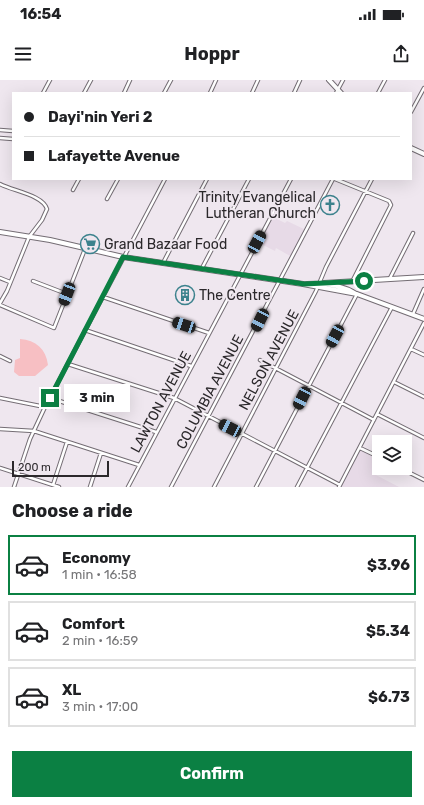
<!DOCTYPE html>
<meta charset="utf-8">
<style>
:root{--surface:#fff;--page:#f6f6f6;--text:#202124;--muted:#757577;--line:#e0e0e0;--accent:#0b8043}
body{margin:0;font-family:Rubik,sans-serif;background:var(--page);color:var(--text);height:100vh;display:flex;flex-direction:column;font-size:15px;white-space:nowrap}
*{box-sizing:border-box;margin:0}
p{font-size:13px;color:var(--muted)}
.icon{flex:none;width:22px;height:22px;fill:none;stroke:currentColor;stroke-width:2;stroke-linecap:round;stroke-linejoin:round}
.map{position:relative;height:407px;overflow:hidden}
.details{display:flex;flex-direction:column;background:var(--surface);flex:1}
.details>*{flex:none}
.hud{position:absolute;left:12px;top:12px;width:400px;height:88px;border-radius:0px;box-shadow:0 4px 16px #0002;display:grid;align-content:center;height:88px;padding:0 12px;background:var(--surface)}
.tools{position:absolute;left:372px;top:355px;display:grid;gap:8px}
.tools a{display:grid;place-items:center;width:40px;height:40px;border-radius:0px;background:var(--surface);box-shadow:0 4px 16px #0002;font-size:20px}
.scale{position:absolute;left:12px;bottom:10px;width:97px;box-sizing:border-box;padding-left:4px;border:2px solid #2b282b;border-top:0;font-size:11px;line-height:14px;white-space:nowrap;color:#2b282b;-webkit-text-stroke:3px #efe7ef;paint-order:stroke}
.end{position:absolute;width:18px;height:18px;margin:-9px;border:5px solid #0b8043;background:#fff;box-shadow:0 0 0 2px #fff}
.from{border-radius:50%}
.bubble{position:absolute;height:28px;border-radius:0px;background:var(--surface);box-shadow:0 4px 16px #0002;font-size:13px;font-weight:700;line-height:28px;text-align:center}
.car{position:absolute;width:12px;height:24px;margin:-12px -6px;border-radius:5px;box-shadow:0 0 3px 1px #0007;background:linear-gradient(#222 24%,#8ab4d8 0 40%,#222 0 76%,#8ab4d8 0 86%,#222 0)}
.hud b{display:flex;align-items:center;gap:14px;height:38px;font-size:15px}
.hud b+b{border-top:1px solid var(--line)}
.hud i{width:10px;height:10px;background:var(--text)}
ul{padding:0;list-style:none}
li{display:flex;align-items:center;gap:12px;height:60px;margin:0 8px 6px;padding:0 4px;border:2px solid var(--line);border-radius:0px}
li div{flex:1}
li b{display:block;font-size:15px}
li em{font-style:normal;font-weight:700}
li.selected{border-color:var(--accent)}
li>.icon{width:36px;height:36px;stroke-width:1.5}
h2{padding:0 12px;font-size:18px;line-height:48px}
.button{display:flex;gap:8px;margin-top:auto;padding:8px 12px}
.button a{flex:1;height:46px;border-radius:0px;background:var(--accent);color:#fff;font-size:16px;font-weight:700;line-height:46px;text-align:center}
.status{display:flex;justify-content:space-between;align-items:center;height:28px;padding:0 20px;background:var(--surface);direction:ltr}
.status svg{height:11px;fill:currentColor}
header{display:flex;justify-content:space-between;align-items:center;height:52px;padding:0 12px;background:var(--surface);font-size:18px;font-weight:700}
.map>svg:first-child{display:block}
</style>
<div class="status"><b>16:54</b><svg viewBox="0 0 49 12"><path d="M0 12V9h3v3zM5 12V6h3v6zM10 12V3h3v9zM15 12V0h3v12zM26 1h20v11H26zM47 4h2v5h-2z"/></svg></div>
<header><svg class="icon" aria-label="menu" viewBox="0 0 24 24"><path d="M4 6h16M4 12h16M4 18h16"/></svg>Hoppr<svg class="icon" aria-label="share" viewBox="0 0 24 24"><path d="M12 15V3M7 8l5-5 5 5M5 13v7h14v-7"/></svg></header>
<div class="map">
<svg width="424" height="407" viewBox="0 0 424 407">
<rect width="100%" height="100%" fill="#efe7ef"/>
<!-- built -->
<path fill="#e7dae7" d="M271,136L285,143L287,141L306,150L292,177L276,168L275,171L257,162Z
M360,368L379,377V384L374,394L399,407H339Z"/>
<!-- green -->
<path fill="#f7bfc3" d="M20,259C36,260 46,269 48,285L35,296H19L14,292L15,280L20,278Z"/>
<g fill="none" stroke-linecap="round" stroke-linejoin="round">
<defs>
<path id="minor" d="M43,13L50,0
M84,13L91,0
M124,13L130,0
M164,13L171,0
M210,13L216,0
M252,13L258,0
M294,13L300,0
M336,13L343,0
M378,13L385,0
M411,32L424,8
M0,50L13,51
M0,58L13,59
M335,99L389,121L391,125L352,202
M0,104C13,111 43,115 47,129L42,140L29,157L7,211L0,223
M73,110L79,99
M107,119L118,99
M163,183L207,99
M202,188L249,99
M0,198L10,202
M390,198L413,153
M33,201L67,214
M103,217L209,253
M0,225L54,248L85,169
M413,234L424,209
M85,250L191,286
M411,269L424,275
M0,276L10,281
M260,280L374,340
M68,284L174,318L340,405
M394,302L424,317
M0,318L45,327
M50,318L156,352
M377,334L424,358
M0,349L34,351L139,385
M360,368L379,377
M0,388L59,407
M400,388L424,400
M53,405L67,362
M14,407L30,359L45,327L165,99
M90,407L101,373
M128,407L291,99
M171,407L333,99
M214,407L316,211L326,187L372,99
M256,407L357,214
M297,407L392,227
M339,407L424,243"/>
<path id="secondary" d="M329,0L341,13
M411,68L424,74
M0,152L50,160L123,177L303,204L357,214L424,239
M324,203L424,197
M307,204C324,203 341,204 356,214"/>
</defs>
<!-- minor casing -->
<use href="#minor" stroke="#746d74" stroke-width="4.5"/>
<!-- secondary casing -->
<use href="#secondary" stroke="#746d74" stroke-width="6"/>
<!-- minor -->
<use href="#minor" stroke="#fff" stroke-width="2.5"/>
<!-- secondary -->
<use href="#secondary" stroke="#fff" stroke-width="4"/>
</g>
<g fill="none" stroke-linecap="round" stroke-linejoin="round">
<!-- route -->
<path stroke="#0b8043" stroke-width="5" d="M50,318L123,177L304,204L364,201"/>
</g>
<!-- icons -->
<defs>
<symbol id="church-ring" viewBox="-11 -11 22 22"><circle r="9.5" fill="#efe7ef" stroke="#3c828d" stroke-width="1.5"/><path d="M-1.2-6h2.4v3.5h3.3v2.4h-3.3V6h-2.4V-.1h-3.3v-2.4h3.3Z" fill="#3c828d"/></symbol>
<symbol id="supermarket-ring" viewBox="-11 -11 22 22"><circle r="9.5" fill="#efe7ef" stroke="#3c828d" stroke-width="1.5"/><path d="M-6-5.5h2.5l.6 2H6L4.5 2H-2.5L-4.4-4H-6ZM-1.5 3.2a1.3 1.3 0 1 0 .1 0ZM3 3.2a1.3 1.3 0 1 0 .1 0Z" fill="#3c828d"/></symbol>
<symbol id="building-ring" viewBox="-11 -11 22 22"><circle r="9.5" fill="#efe7ef" stroke="#3c828d" stroke-width="1.5"/><path d="M-4-6H4V6H1V3H-1V6H-4ZM-2.5-4.3h1.7v1.8h-1.7ZM.8-4.3h1.7v1.8H.8ZM-2.5-1h1.7V.8h-1.7ZM.8-1h1.7V.8H.8Z" fill="#3c828d"/></symbol>
</defs>
<g fill-rule="evenodd">
<use href="#church-ring" x="319" y="114" width="22" height="22"/>
<use href="#supermarket-ring" x="79" y="153" width="22" height="22"/>
<use href="#building-ring" x="174" y="204" width="22" height="22"/>
</g>
<g text-anchor="middle" dominant-baseline="central" stroke-width="4" stroke-linejoin="round" paint-order="stroke">
<!-- poi labels -->
<g font-size="14" fill="#2b282b" stroke="#efe7ef" text-anchor="start">
<text x="316" y="117" text-anchor="end">Trinity Evangelical<tspan x="316" dy="16">Lutheran Church</tspan></text>
<text x="104" y="164">Grand Bazaar Food</text>
<text x="199" y="215">The Centre</text>
</g>
<!-- street labels -->
<g font-size="14" fill="#2b282b" stroke="#efe7ef">
<text transform="translate(269 280) rotate(-62)">NELSON AVENUE</text>
<text transform="translate(210 312) rotate(-62)">COLUMBIA AVENUE</text>
<text transform="translate(161 322) rotate(-62)">LAWTON AVENUE</text>
</g>
</g>
</svg>
<div class="tools">
<a><svg class="icon" aria-label="layers" viewBox="0 0 24 24"><path d="M12 4l9 5-9 5-9-5zM3 14l9 5 9-5"/></svg></a>
</div>
<div class="scale">200 m</div>
<i class="end from" style="left:364px;top:201px"></i>
<i class="end" style="left:50px;top:318px"></i>
<div class="bubble" style="left:64px;top:304px;width:66px">3 min</div>
<i class="car" style="left:257px;top:162px;rotate:28deg"></i>
<i class="car" style="left:67px;top:214px;rotate:201deg"></i>
<i class="car" style="left:260px;top:240px;rotate:207deg"></i>
<i class="car" style="left:184px;top:245px;rotate:288deg"></i>
<i class="car" style="left:335px;top:256px;rotate:208deg"></i>
<i class="car" style="left:302px;top:318px;rotate:207deg"></i>
<i class="car" style="left:230px;top:348px;rotate:297deg"></i>
<div class="hud">
<b><i class="from"></i>Dayi'nin Yeri 2</b>
<b><i></i>Lafayette Avenue</b>
</div>
</div>
<section class="details">
<h2>Choose a ride</h2>
<ul>
<li class="selected"><svg class="icon" aria-label="car" viewBox="0 0 24 24"><path d="M5 17H2v-5l4-1 3-4h7l3 4 3 1v5h-3M9 17h6M6 11h13"/><circle cx="7" cy="17" r="2"/><circle cx="17" cy="17" r="2"/></svg><div><b>Economy</b><p>1 min · 16:58</p></div><em>$3.96</em></li>
<li><svg class="icon" aria-label="car" viewBox="0 0 24 24"><path d="M5 17H2v-5l4-1 3-4h7l3 4 3 1v5h-3M9 17h6M6 11h13"/><circle cx="7" cy="17" r="2"/><circle cx="17" cy="17" r="2"/></svg><div><b>Comfort</b><p>2 min · 16:59</p></div><em>$5.34</em></li>
<li><svg class="icon" aria-label="car" viewBox="0 0 24 24"><path d="M5 17H2v-5l4-1 3-4h7l3 4 3 1v5h-3M9 17h6M6 11h13"/><circle cx="7" cy="17" r="2"/><circle cx="17" cy="17" r="2"/></svg><div><b>XL</b><p>3 min · 17:00</p></div><em>$6.73</em></li>
</ul>
<div class="button"><a>Confirm</a></div>
</section>
